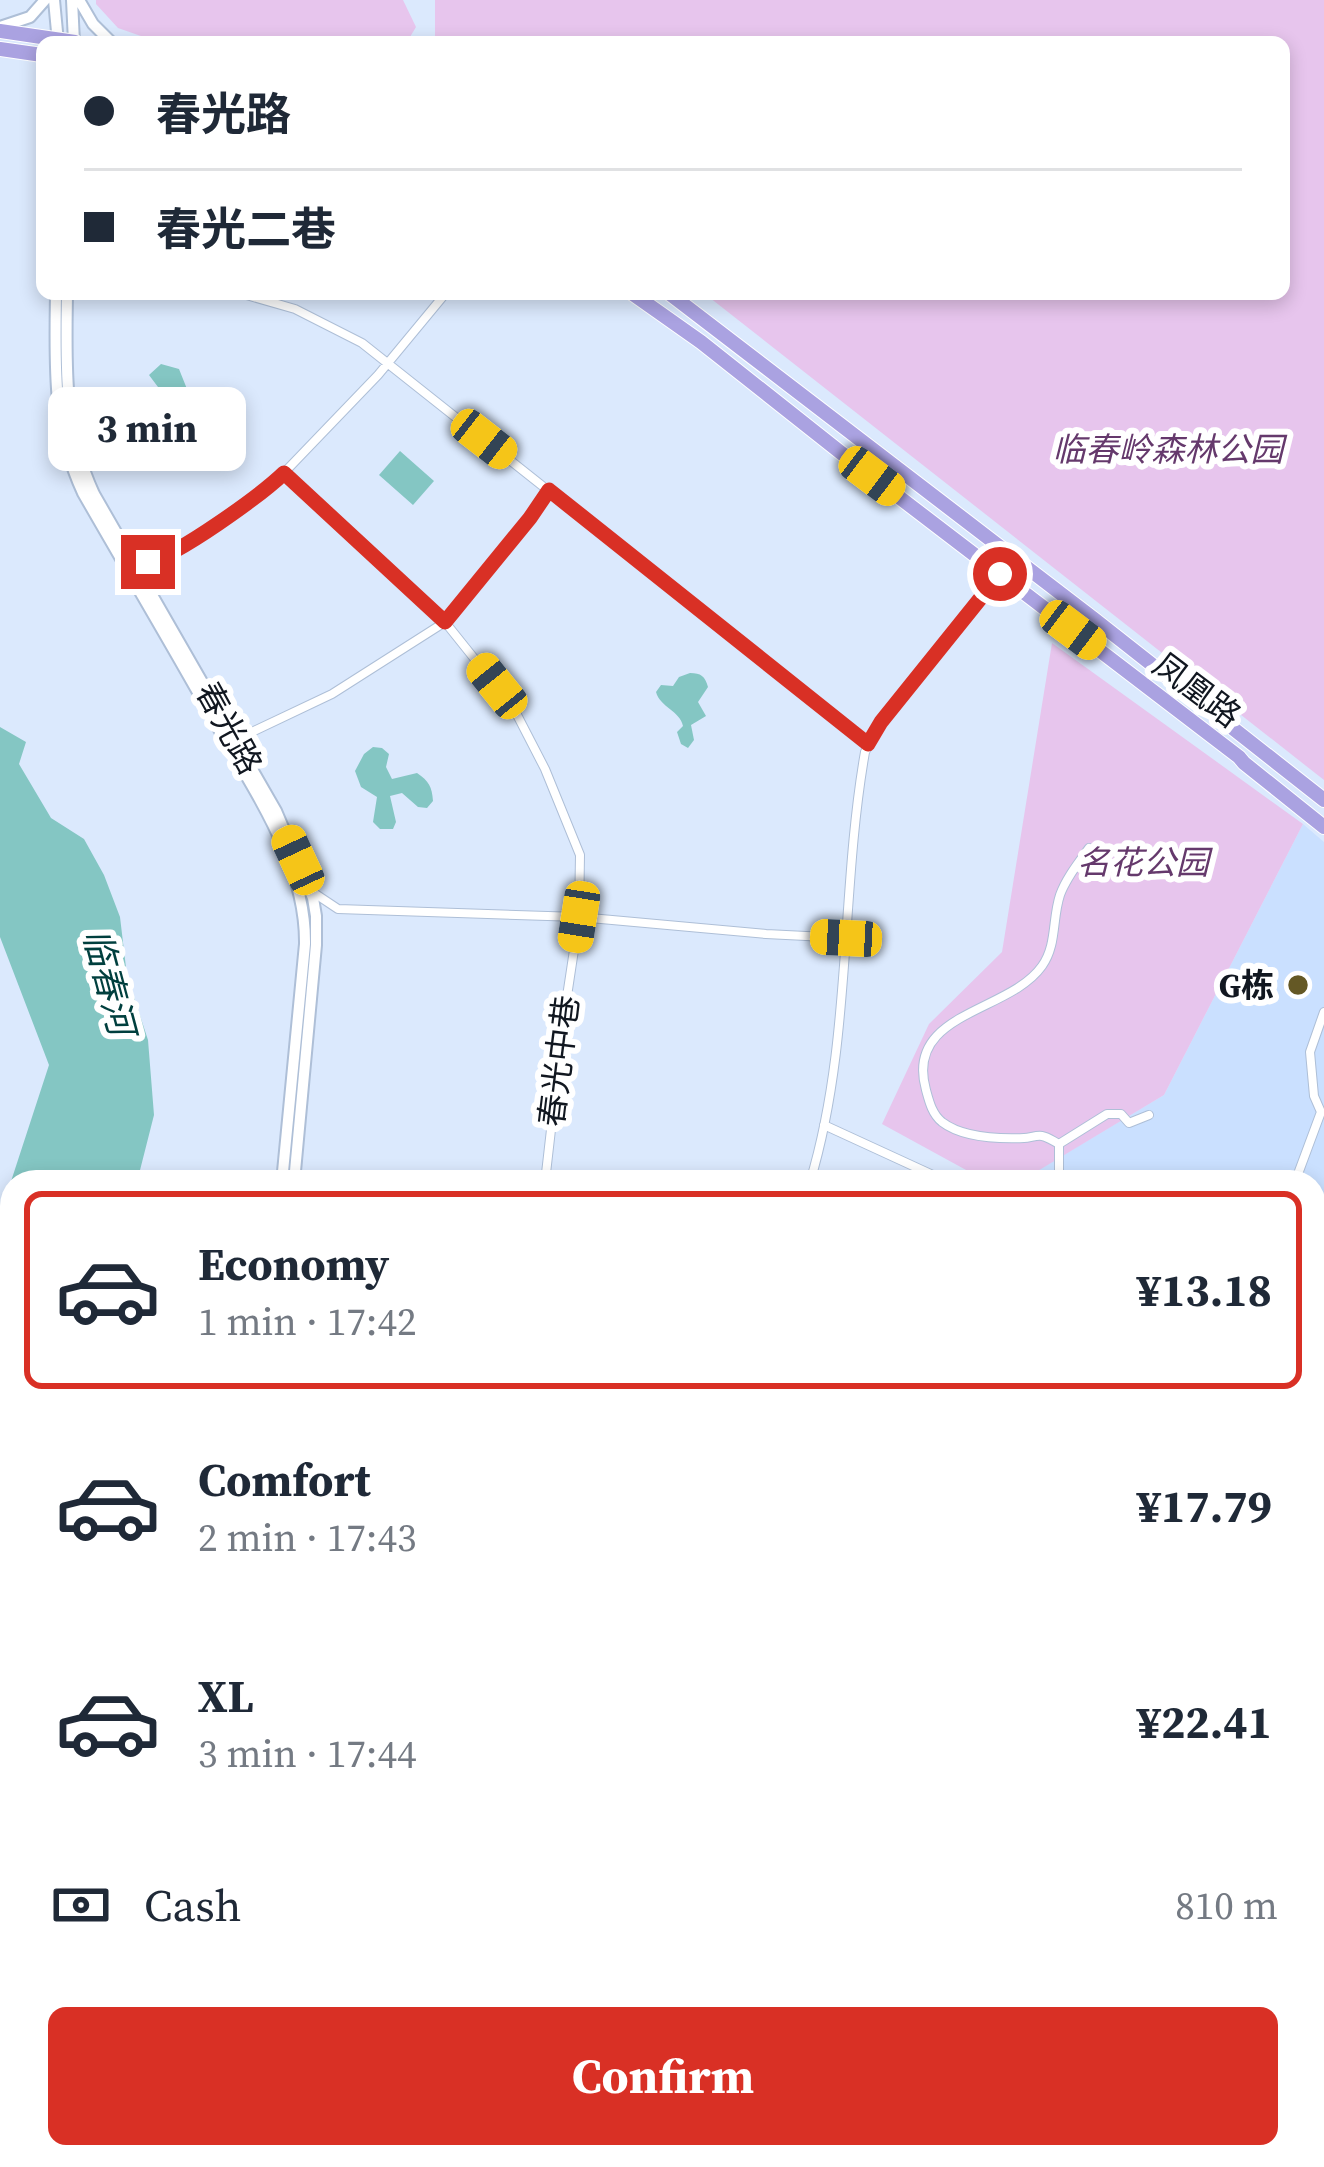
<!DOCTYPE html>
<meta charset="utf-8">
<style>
:root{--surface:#fff;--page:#f6f6f7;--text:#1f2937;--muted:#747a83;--line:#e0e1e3;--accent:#d93025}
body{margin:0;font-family:"Source Serif 4","Noto Sans SC",serif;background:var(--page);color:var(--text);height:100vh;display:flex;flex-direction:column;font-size:45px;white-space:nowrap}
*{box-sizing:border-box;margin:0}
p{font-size:39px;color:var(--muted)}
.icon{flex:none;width:66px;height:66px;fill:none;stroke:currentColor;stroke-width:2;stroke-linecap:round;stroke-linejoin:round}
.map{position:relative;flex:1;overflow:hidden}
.side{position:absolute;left:0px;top:1170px;width:1326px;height:999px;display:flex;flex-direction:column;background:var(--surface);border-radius:36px 36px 0 0;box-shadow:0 6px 18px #0003}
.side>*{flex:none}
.guide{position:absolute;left:36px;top:36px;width:1254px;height:264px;border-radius:18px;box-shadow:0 6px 18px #0003;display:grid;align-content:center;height:264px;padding:0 48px;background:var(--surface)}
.end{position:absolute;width:54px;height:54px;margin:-27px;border:15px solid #d93025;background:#fff;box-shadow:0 0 0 6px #fff}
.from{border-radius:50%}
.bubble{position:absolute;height:84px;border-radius:18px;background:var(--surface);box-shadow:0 6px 18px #0003;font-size:39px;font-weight:700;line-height:84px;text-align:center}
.car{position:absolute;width:36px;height:72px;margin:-36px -18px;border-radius:15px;box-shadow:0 0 9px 3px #0007;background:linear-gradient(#f5c518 24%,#345 0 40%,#f5c518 0 76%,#345 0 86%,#f5c518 0)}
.guide b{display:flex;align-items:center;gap:42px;height:114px;font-size:45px}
.guide b+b{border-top:3px solid var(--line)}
.guide i{width:30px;height:30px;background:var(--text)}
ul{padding:21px 0 0;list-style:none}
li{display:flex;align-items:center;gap:36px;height:198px;margin:0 24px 18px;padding:0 24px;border:6px solid transparent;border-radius:18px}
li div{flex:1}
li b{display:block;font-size:45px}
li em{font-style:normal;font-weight:700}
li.selected{border-color:var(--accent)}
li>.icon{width:108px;height:108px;stroke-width:1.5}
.pay{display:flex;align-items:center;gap:30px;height:132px;padding:0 48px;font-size:45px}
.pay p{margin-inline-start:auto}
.action{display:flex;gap:24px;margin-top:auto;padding:24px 48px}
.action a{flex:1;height:138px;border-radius:18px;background:var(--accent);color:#fff;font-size:48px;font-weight:700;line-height:138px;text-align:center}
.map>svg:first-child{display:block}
</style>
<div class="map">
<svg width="1324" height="2167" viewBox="0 0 1324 2167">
<rect width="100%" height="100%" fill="#dbe9fd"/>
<!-- built -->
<path fill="#cae0ff" d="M1303,824L1324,842V1499L1314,1496V1182H1029L1035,1172L1164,1095Z
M1324,2066V2167H1248L1255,2157H1314V2079Z"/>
<!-- green -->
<path fill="#e7c5ed" d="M96,0H403L416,27L407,42H158L118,28L96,4Z
M435,0H1324V780L705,294H1284V42H435Z
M1052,643L1303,824L1164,1095L1036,1172L1029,1182H988L882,1124L929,1024L1002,952Z"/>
<!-- water -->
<path fill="#84c6c3" d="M161,364L179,369L197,414L215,422L226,435L218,454L205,465L183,463L182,457L168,434L166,418L154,407L158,387L149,375Z
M400,451L434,481L413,505L379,475Z
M690,673C701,673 705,676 708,687L698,702L706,716L691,725L694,740L688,748L681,744L677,732L683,726C680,711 660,707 656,692L661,685L673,686L679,677Z
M0,727L26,742L19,764L51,818L84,839L104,875L120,917L127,976L148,1040L154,1115L137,1182H12V1677L0,1652V1215L49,1065L0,937Z
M373,747L382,748L389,754L386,767L392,779L417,773C429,781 432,787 433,801L427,808L418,807L402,793L390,796L396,822L393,829H380L373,822L377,797L361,787L355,771L364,754Z
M1314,1521L1324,1525V1710L1314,1709Z
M327,2157H436L443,2167H325Z
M17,2158L151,2160L206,2167H13Z"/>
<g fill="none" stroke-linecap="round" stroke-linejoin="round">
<defs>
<path id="street" d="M243,294L295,309L362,343L868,744
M285,473L445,622L513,707L545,769L580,855L579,917L564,1016L545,1182
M131,556L148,562L159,560L193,539L279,478L378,375L445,294
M235,740L332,694L445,622L530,519L549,490
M314,893L338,909L579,917L766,934L846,938
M824,1125L948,1182
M1059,1144C1053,1141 1048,1137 1042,1136C1036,1135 1030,1138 1024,1138C999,1139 963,1138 942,1122C932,1114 929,1101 926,1090C904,1012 1009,1013 1042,966C1057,945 1052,919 1060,895C1066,878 1079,862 1089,848
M810,1182C852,1043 840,894 865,752L881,722L1000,574
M1064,1182L1059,1172V1144L1107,1114H1121L1129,1123L1149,1115
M1295,1182L1321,1112L1314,1096L1310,1052L1324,1012
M1314,1276L1324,1278
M1314,1354L1324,1337
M1314,1427L1324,1431
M1314,1445L1324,1447
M0,1707L12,1724
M1314,2016L1324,1977
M1314,2064L1324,2050
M1236,2167L1244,2157"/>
<path id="secondary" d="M54,0L58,42
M72,0L74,42
M79,0L93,24L111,42
M0,27L30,17L45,0
M56,294C55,366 52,426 83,493C126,568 170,642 212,717C251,787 306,861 305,944L282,1182
M67,294C66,367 63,427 94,494L276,811L313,898L316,916V945L294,1182
M1314,1759L1324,1761
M1314,2024L1324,2031
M0,2098H12
M0,2107L12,2108
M511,2157L519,2167
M523,2157L532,2167
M1028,2157L1035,2167"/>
<path id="highway" d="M0,31L75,42
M0,49L42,55
M633,294L701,342L840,452L1239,757L1244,763L1324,827
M670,294L1094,619L1324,800"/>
</defs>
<!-- street casing -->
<use href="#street" stroke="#aebfd7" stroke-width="10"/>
<!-- secondary casing -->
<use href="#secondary" stroke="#aebfd7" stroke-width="14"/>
<!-- highway casing -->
<use href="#highway" stroke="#fff" stroke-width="16"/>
<!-- street -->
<use href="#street" stroke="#fff" stroke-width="8"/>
<!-- secondary -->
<use href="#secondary" stroke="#fff" stroke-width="10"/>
<!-- highway -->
<use href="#highway" stroke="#aaa2e1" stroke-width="14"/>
</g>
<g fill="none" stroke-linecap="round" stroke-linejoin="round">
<!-- route -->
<path stroke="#d93025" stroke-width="15" d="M148,562C177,556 261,495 284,473L445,622L530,518L549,490L868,744L881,722L1000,574"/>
</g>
<!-- markers -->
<circle fill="#645825" stroke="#fff" stroke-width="4.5" cx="1298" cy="985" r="12"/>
<g text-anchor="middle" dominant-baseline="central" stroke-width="12" stroke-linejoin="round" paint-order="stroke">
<!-- park labels -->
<g font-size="33" font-style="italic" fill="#65396c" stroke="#fff">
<text x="1168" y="449">临春岭森林公园</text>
<text x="1143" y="862">名花公园</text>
</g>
<!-- street labels -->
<g font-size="33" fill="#111720" stroke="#fff">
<text transform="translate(1197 690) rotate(37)">凤凰路</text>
<text transform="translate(229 728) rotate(61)">春光路</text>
<text transform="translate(559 1061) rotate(-83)">春光中巷</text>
</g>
<!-- poi labels -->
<g font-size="33" font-weight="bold" fill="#111720" stroke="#fff" text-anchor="end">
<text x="1274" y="985">G栋</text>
</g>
<!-- water labels -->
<g font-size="36" font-style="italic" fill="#003f3e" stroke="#fff">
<text transform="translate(109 982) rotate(75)">临春河</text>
</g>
</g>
</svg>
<i class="end from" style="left:1000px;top:574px"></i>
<i class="end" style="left:148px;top:562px"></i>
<div class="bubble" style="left:48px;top:387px;width:198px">3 min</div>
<i class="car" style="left:484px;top:439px;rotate:128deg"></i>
<i class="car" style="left:872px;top:476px;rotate:127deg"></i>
<i class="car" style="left:1073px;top:630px;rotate:127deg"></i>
<i class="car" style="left:497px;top:686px;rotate:321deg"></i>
<i class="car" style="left:298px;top:860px;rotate:335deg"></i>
<i class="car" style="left:579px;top:917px;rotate:189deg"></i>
<i class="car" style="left:846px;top:938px;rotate:273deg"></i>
<div class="guide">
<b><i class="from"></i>春光路</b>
<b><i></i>春光二巷</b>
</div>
<section class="side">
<ul>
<li class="selected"><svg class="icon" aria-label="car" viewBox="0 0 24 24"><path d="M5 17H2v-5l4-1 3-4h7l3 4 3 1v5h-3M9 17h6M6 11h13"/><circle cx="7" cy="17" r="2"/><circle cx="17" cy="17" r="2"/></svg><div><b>Economy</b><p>1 min · 17:42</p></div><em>¥13.18</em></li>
<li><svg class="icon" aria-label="car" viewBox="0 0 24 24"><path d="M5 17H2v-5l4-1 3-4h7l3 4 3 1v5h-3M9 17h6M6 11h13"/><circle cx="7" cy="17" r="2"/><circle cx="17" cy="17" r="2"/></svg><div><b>Comfort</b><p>2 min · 17:43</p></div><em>¥17.79</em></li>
<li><svg class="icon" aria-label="car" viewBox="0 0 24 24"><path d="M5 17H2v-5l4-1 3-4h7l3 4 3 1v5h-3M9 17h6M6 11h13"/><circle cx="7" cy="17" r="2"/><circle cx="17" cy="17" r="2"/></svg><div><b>XL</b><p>3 min · 17:44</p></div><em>¥22.41</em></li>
</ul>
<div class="pay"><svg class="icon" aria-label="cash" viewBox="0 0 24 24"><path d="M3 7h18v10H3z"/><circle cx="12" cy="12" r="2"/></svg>Cash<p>810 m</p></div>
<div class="action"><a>Confirm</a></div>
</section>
</div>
